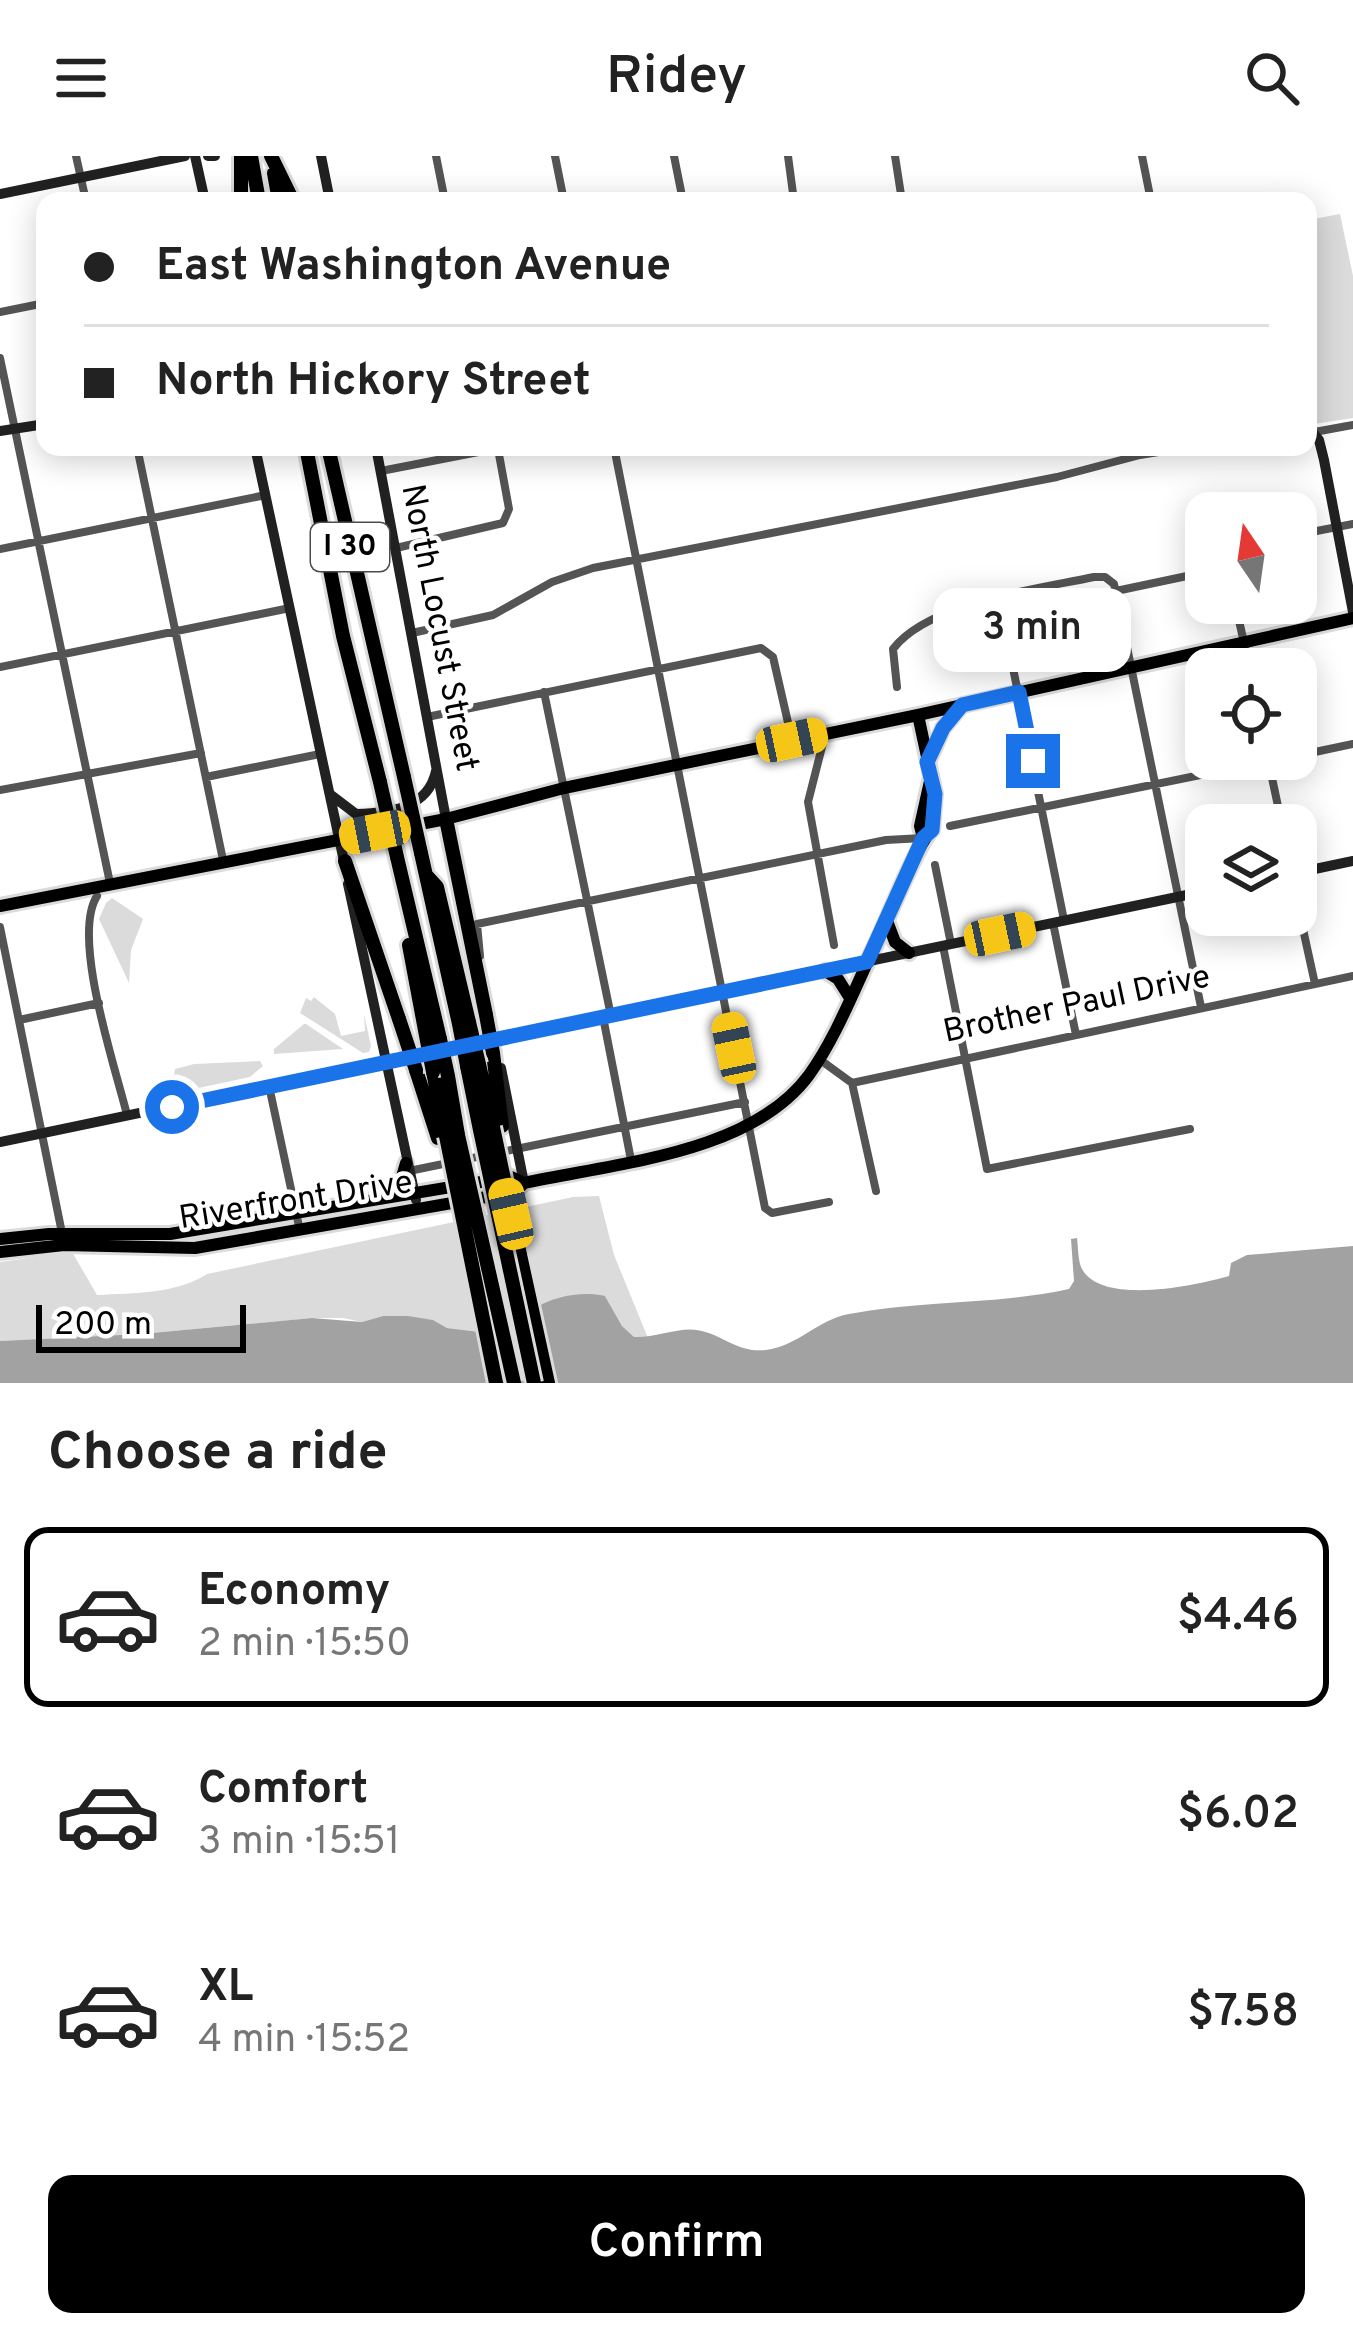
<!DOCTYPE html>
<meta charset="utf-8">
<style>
:root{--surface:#fff;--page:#f6f6f6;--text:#222;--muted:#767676;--line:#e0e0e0;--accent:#000}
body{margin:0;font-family:Overpass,sans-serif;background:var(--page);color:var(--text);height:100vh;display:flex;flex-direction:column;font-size:45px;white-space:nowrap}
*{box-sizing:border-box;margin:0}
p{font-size:39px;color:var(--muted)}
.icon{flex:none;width:66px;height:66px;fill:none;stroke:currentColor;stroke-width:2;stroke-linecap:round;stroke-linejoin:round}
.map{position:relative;height:1227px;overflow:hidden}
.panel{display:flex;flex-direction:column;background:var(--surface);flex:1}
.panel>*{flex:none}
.guide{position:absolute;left:36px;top:36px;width:1281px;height:264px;border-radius:24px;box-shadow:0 6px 30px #0003;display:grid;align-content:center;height:264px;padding:0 48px;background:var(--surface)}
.needle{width:78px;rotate:347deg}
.tools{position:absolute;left:1185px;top:336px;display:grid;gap:24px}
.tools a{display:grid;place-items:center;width:132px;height:132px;border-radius:24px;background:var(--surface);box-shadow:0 6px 30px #0003;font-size:60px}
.scale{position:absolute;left:36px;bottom:30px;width:210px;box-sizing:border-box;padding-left:12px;border:6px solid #000;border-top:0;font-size:33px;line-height:42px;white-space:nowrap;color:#000;-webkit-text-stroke:9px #fff;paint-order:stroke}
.end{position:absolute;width:54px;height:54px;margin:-27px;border:15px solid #1a73e8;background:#fff;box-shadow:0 0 0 6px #fff}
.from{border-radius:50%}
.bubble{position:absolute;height:84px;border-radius:24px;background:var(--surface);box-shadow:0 6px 30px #0003;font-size:39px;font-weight:600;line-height:84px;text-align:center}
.car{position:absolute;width:36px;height:72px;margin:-36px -18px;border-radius:15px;box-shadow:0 0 9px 3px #0007;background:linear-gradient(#f5c518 24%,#345 0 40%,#f5c518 0 76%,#345 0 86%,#f5c518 0)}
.guide b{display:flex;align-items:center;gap:42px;height:114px;font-size:45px}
.guide b+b{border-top:3px solid var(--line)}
.guide i{width:30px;height:30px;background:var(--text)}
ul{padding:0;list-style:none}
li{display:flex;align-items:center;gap:36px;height:180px;margin:0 24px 18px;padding:0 24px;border:6px solid transparent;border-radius:24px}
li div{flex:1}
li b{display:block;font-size:45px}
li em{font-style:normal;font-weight:600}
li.active{border-color:var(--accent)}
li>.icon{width:108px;height:108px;stroke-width:1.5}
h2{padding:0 48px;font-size:54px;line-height:144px}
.cta{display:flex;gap:24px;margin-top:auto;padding:24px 48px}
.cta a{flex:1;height:138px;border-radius:24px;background:var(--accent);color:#fff;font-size:48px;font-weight:600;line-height:138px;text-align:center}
header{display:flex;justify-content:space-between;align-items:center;height:156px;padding:0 48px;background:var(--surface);font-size:54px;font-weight:600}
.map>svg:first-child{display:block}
</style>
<header><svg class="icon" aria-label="menu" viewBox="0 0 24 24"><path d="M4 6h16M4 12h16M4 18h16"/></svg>Ridey<svg class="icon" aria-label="search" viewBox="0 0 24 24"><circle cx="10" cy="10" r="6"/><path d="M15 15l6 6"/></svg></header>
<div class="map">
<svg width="1353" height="1227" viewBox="0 0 1353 1227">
<rect width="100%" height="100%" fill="#fff"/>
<!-- green -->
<path fill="#dbdbdb" d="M1340,58L1353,120V262L1314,268L1308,264V64Z
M112,742L143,763L131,794L129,827L99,763L106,747Z
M314,841L335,858L341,880L365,875L364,858L371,890L369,896L363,897L300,857L306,842L311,845Z
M304,868H306L343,893L274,898V893Z
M260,905L263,910L250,921L161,940L160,935L173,924L175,913L194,908Z
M599,1040L614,1099L648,1182L634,1181L622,1170L605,1140L543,1191L533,1192L512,1180L447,1172L433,1164L383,1160L362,1166L343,1162H312L141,1178L0,1185V1106L72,1096L97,1139C134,1137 176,1138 207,1118L573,1041Z"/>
<!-- water -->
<path fill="#a2a2a2" d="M1077,1082C1078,1090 1078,1103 1081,1111C1099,1151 1198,1129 1229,1120L1231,1107L1247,1099L1353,1090V1227H0V1185L141,1178L312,1162L362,1166L383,1160H408L433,1164L447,1172L512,1180L533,1192L547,1187L535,1152C556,1140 581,1135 605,1140L622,1170L634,1181C654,1182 679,1171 697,1174C725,1179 736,1197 766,1194C798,1190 817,1164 849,1158C922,1144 996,1149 1069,1133L1074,1125L1071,1083Z"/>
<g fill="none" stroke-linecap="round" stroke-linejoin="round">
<defs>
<path id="primary" d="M929,604L943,572L961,550
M923,682L920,670L930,625
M0,750L446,663L564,632L918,559L1353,462
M887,765L895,786L909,797
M825,815L838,823L850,842
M384,1039L401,1024L406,1007
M0,1083L49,1078H170L511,1021L524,1027
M0,1096L64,1089L195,1092L515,1036L524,1027C615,1007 751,998 809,919C837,880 855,831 876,788C887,765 918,686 932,674L935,638L918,559"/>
<path id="highway" d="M251,0L259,45
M271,0L293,45
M274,17L279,45
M241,45V0
M306,291L343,480L380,626
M328,291L404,621
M446,663L486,859
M421,697L459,868
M397,701L440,883
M345,705L399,863
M426,719L437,731L469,866
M409,789L427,885
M493,897L502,970
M479,908L493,971
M467,910L480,974
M416,914L438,982
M433,916L445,976
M448,920L458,979
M517,1085L548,1227"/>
</defs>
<!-- primary casing -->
<use href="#primary" stroke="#dbdbdb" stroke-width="18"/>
<!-- highway casing -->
<use href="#highway" stroke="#dbdbdb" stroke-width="20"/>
<!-- street -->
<path stroke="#545454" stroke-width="8" d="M76,0L86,45
M436,0L445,45
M555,0L564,45
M674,0L683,45
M788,0L794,45
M895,0L902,45
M1142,0L1151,45
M0,156L45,147
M0,202L110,727
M1309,277L1353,269
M137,291L223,704
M614,291L765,1052L772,1057L829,1046
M381,315L504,291
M1296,379L1353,368
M396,392L503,367L509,353L498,293
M0,393L266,339
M1116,435L1206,416
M999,443L1064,764
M1235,447L1250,513
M412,477L493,459L552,426L593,412L1057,321L1140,299L1189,291
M0,511L290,452
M897,531L893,493C929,446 1038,433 1094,421H1105L1114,428L1201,851
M544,536L611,860
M427,561L761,492L773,501L792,584
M825,579L808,646L834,789
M1296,600L1353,588
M1268,603L1282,669
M206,621L320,598
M0,634L201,597
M950,670L1279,603
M935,709L951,788
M97,740C71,781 115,910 127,959
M1296,741L1315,828
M1053,767L1076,879
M0,771L63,1082
M943,790L987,1013L1190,973
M480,800L477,768L886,684L923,682
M603,861L631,1004
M19,864L99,847
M819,903L852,927L1353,820
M852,927L876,1035
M269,930L300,1075
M409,1015L745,946"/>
<!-- secondary -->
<path stroke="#212121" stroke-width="10" d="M195,0L205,45
M208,0H215
M321,0L330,45
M0,38L185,0
M1308,271L1319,284L1324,304L1353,456
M0,275L45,268
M255,291L345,710
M376,291L446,663
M331,639L356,658C389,657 428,653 436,615
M1296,717L1353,705
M348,728L416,1044
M501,912L524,1027
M0,986L1206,735"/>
<!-- primary -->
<use href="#primary" stroke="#000" stroke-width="12"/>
<!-- highway -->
<use href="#highway" stroke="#000" stroke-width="14"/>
<defs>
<path id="highway-bridge" d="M404,621L421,697
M380,626L397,701
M486,859L493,897
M399,863L416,914
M469,866L479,908
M459,868L467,910
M440,883L448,920
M427,885L433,916
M493,971L517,1085
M480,974L534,1227
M458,979L514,1227
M446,980L496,1227"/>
</defs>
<!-- highway-bridge casing -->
<use href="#highway-bridge" stroke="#dbdbdb" stroke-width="20" stroke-linecap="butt"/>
<!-- highway-bridge -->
<use href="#highway-bridge" stroke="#000" stroke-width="14"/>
</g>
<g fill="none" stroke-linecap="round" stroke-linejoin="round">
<!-- route -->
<path stroke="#1a73e8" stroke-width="15" d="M172,951L867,806L923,682L932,674L935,638L927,606L943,572L962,549L1019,536L1033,605"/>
</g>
<g text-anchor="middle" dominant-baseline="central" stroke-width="9" stroke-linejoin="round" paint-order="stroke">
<!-- shield labels -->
<rect fill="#fff" stroke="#4c4c4c" stroke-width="3" x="311" y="367" width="78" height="48" rx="9"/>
<g font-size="30" font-weight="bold" fill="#000">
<text x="350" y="391">I 30</text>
</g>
<!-- street labels -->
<g font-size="33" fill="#000" stroke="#fff">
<text transform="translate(438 472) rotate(79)">North Locust Street</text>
<text transform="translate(1077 850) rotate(-12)">Brother Paul Drive</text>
<text transform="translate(296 1046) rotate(-9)">Riverfront Drive</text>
</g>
</g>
</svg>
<div class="tools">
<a><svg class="needle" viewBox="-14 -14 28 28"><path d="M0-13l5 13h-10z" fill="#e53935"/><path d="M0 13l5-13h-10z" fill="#767676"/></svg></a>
<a><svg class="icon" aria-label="locate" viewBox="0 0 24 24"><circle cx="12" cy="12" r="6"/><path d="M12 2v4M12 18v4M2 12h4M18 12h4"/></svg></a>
<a><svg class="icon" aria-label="layers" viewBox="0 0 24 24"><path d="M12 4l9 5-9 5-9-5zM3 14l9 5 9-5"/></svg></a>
</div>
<div class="scale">200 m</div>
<i class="end from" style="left:172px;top:951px"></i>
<i class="end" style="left:1033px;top:605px"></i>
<div class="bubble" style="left:933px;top:432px;width:198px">3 min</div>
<i class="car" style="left:792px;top:584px;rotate:78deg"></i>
<i class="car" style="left:375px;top:676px;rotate:259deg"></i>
<i class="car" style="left:1000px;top:778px;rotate:78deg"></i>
<i class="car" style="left:734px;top:892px;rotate:348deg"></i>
<i class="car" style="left:511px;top:1058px;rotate:347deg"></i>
<div class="guide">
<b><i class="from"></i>East Washington Avenue</b>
<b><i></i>North Hickory Street</b>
</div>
</div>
<section class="panel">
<h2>Choose a ride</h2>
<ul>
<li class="active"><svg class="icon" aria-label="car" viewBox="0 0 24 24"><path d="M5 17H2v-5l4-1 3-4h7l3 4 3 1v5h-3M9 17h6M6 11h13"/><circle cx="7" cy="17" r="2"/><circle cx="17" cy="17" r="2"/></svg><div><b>Economy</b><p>2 min · 15:50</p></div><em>$4.46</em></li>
<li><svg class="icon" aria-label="car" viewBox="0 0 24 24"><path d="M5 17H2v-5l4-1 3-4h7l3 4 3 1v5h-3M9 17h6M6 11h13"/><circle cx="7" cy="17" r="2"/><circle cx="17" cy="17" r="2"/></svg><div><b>Comfort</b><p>3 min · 15:51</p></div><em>$6.02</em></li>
<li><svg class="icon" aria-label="car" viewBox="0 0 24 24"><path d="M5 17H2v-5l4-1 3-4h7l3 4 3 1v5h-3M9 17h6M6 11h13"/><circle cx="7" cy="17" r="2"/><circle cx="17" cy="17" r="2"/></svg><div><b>XL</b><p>4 min · 15:52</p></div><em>$7.58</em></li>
</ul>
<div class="cta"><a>Confirm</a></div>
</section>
